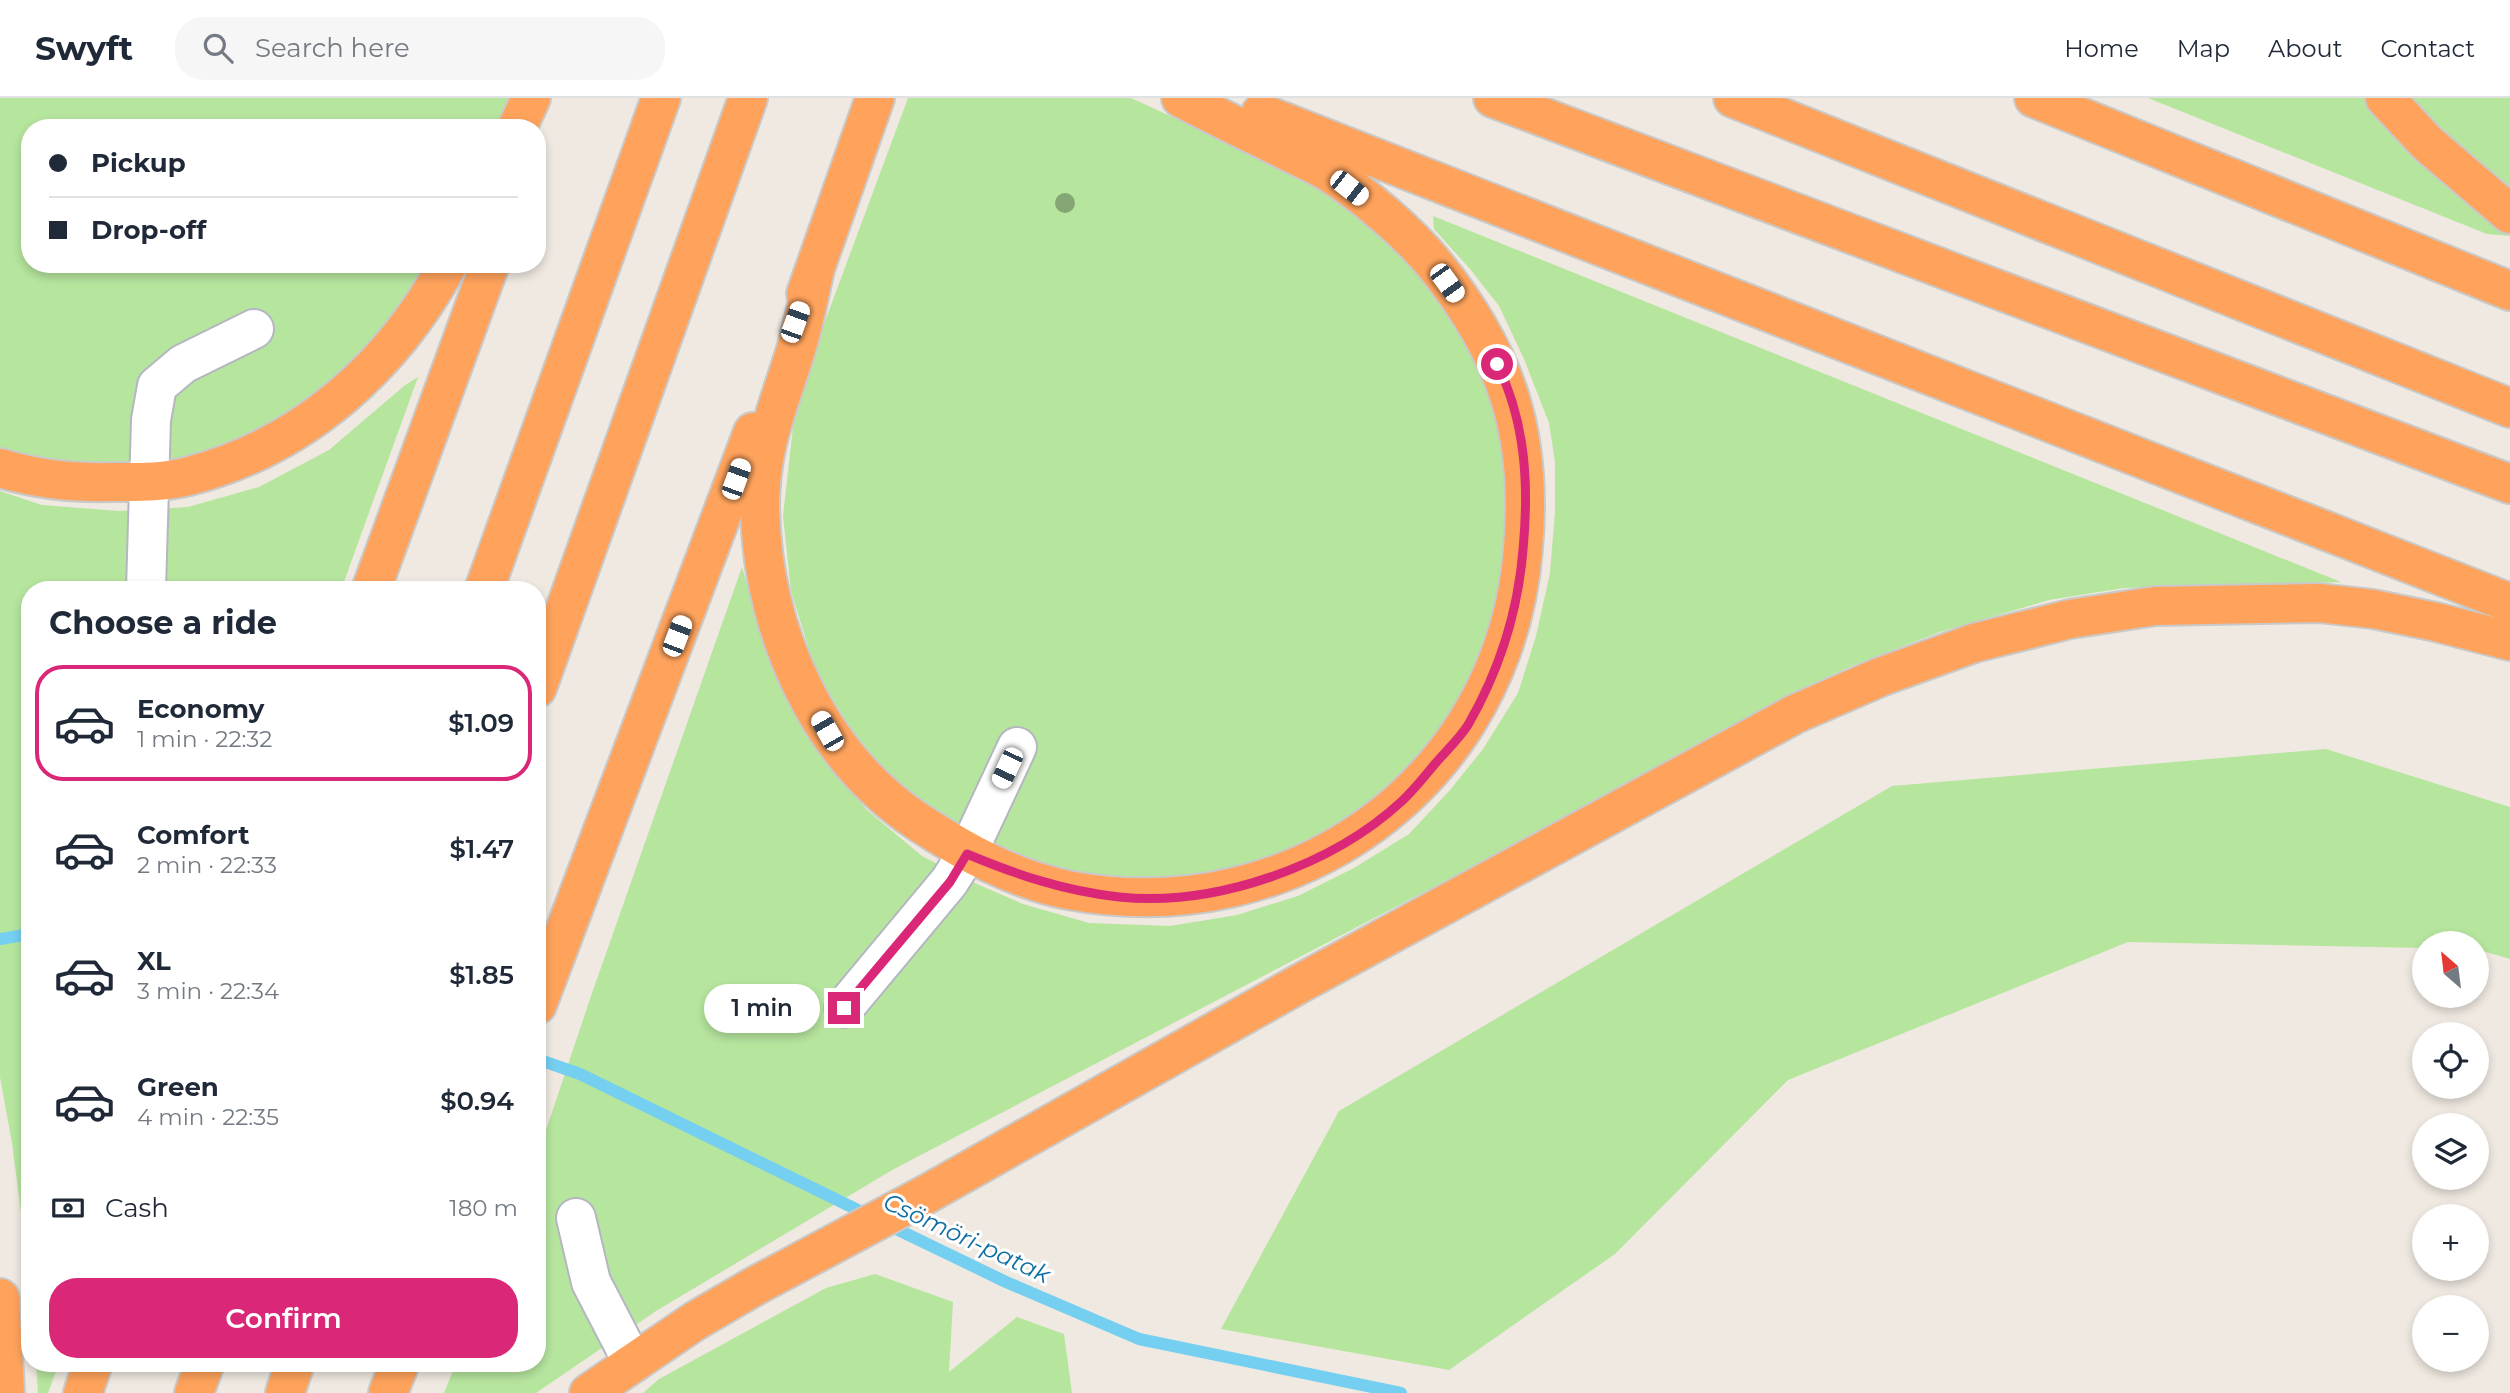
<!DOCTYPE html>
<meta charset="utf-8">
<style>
:root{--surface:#fff;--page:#f6f6f7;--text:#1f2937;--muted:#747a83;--line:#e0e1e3;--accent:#db2777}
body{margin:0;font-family:Montserrat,sans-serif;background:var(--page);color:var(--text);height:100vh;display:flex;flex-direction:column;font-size:26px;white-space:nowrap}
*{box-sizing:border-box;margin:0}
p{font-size:23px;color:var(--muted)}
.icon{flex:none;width:38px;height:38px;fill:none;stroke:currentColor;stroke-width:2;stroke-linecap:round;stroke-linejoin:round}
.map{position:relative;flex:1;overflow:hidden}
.sheet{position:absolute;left:21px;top:483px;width:525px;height:791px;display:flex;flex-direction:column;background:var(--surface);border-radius:28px;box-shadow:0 4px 10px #0003}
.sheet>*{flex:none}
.guide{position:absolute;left:21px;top:21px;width:525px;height:154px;border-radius:28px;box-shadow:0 4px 10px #0003;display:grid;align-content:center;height:154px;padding:0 28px;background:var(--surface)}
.needle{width:46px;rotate:332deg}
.controls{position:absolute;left:2412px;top:833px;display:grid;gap:14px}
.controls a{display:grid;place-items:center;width:77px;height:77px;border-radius:50%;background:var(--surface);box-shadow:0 4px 10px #0003;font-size:35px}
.end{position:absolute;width:32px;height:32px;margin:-16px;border:9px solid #db2777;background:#fff;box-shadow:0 0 0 4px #fff}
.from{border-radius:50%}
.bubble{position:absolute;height:49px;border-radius:24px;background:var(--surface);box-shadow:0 4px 10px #0003;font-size:23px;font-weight:600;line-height:49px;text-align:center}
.car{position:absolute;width:21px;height:42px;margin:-21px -10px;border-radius:9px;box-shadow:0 0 5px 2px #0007;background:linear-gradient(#fff 24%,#345 0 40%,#fff 0 76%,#345 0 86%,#fff 0)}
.guide b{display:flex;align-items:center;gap:24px;height:66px;font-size:26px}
.guide b+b{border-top:2px solid var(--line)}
.guide i{width:18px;height:18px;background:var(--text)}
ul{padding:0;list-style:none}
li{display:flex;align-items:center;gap:21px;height:116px;margin:0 14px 10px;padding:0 14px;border:4px solid transparent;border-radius:28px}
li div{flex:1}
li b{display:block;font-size:26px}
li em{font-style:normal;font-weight:600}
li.on{border-color:var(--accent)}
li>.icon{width:63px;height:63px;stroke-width:1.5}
h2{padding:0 28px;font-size:32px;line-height:84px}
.pay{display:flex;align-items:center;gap:18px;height:77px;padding:0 28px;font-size:26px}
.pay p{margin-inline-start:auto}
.button{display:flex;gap:14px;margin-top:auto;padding:14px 28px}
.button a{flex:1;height:80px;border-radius:28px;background:var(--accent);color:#fff;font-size:28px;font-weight:600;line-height:80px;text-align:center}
header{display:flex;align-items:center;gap:42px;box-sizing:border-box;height:98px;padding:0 35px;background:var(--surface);border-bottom:2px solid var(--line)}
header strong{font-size:33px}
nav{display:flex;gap:38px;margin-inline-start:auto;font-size:24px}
.search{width:490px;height:63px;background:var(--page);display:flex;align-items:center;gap:18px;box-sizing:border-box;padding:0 24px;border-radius:28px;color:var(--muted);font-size:26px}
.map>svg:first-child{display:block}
</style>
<header>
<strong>Swyft</strong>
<div class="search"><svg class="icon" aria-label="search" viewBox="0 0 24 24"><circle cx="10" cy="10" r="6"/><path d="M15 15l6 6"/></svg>Search here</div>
<nav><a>Home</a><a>Map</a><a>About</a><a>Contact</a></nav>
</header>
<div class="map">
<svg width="2510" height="1295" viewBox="0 0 2510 1295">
<rect width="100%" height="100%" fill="#efe9e1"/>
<!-- green -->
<path fill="#b6e59e" d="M0,0H519L506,30H30V166H441L405,222L282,330L138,374L0,358Z
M908,0H1131L1266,62L1324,95L1375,130L1421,174L1455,218L1504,325L1517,417L1482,573L1401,686L1312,748L1225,780L1099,784L985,751L895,686L851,632L815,571L791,493L783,418L793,329L821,234Z
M2148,0H2510V138L2487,136Z
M1433,118L2341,484L2124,490L2049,502L1940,534L1854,567L1781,600L1644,679L894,1071L656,1213L536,1295H444L456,1265H537V1059L591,898L742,469L762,538L791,600L823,660L867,712L922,758L977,786L1023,806L1089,825L1170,828L1237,817L1298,798L1354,770L1409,736L1450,692L1483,651L1518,595L1536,538L1550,475L1555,413V364L1549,325L1524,261L1499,208L1470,171L1434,131Z
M418,279L341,492H30V1184L12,1045L0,979V393L42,407L119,413L188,409L259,389L329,352L404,288Z
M2326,651L2510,709V861L2476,851V845H2424V850L2128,844L1788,982L1615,1156L1449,1272L1221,1231L1339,1013L1892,688Z
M875,1176L953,1204L949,1274L1017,1219L1064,1236L1072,1295H643L659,1281L826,1190Z
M36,1265H59L48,1295H38Z"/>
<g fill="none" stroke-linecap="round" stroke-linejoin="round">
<!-- stream -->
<path stroke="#75cff0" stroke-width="12" d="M0,841L30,836
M537,961L580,976L870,1118
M886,1126L1006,1184L1139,1241L1401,1295"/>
<defs>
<path id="minor" d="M146,492L151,322L157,288L183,266L254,231
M844,910L949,784L967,756L1017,649
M576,1120L591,1184L633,1265"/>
<path id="highway" d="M1493,0L2510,386
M1733,0L2510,310
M2034,0L2510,193
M2385,0L2427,45L2510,116
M1261,15L2510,505
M517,30L531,0
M815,171C808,201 803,232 793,261C776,315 760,350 760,409C762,531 817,658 920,725C966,755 1014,781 1068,792C1295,835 1505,683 1523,451C1533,336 1507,257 1435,167C1408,134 1363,96 1327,73C1313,65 1296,58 1281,50C1248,34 1214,17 1181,0
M806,196L875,0
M0,370C36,381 73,385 110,384C136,384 163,385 189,378C303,349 393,268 448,166
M371,492L490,166
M484,492L661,0
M537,590L748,0
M537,907L753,334
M0,1200L5,1295
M83,1295L93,1265
M194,1295L205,1265
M285,1295L295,1265
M388,1295L400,1265
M589,1295L695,1223L755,1188L927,1096L1299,886L1795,616L1880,579L1974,545L2070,521L2155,508L2319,505L2373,511L2436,524L2510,543"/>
</defs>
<!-- minor casing -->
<use href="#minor" stroke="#b4b7c1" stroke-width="42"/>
<!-- highway casing -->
<use href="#highway" stroke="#c9c9c9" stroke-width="42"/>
<!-- minor -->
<use href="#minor" stroke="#fff" stroke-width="38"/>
<!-- highway -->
<use href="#highway" stroke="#ffa35c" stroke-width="38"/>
</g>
<!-- trees -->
<circle fill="#84a574" cx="1065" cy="105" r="10"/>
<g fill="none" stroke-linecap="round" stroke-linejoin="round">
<!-- route -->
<path stroke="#db2777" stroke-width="9" d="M844,910L950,784L967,756C1017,777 1065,793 1119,799C1215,809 1332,768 1402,703C1414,692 1424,679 1434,667C1445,654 1459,641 1468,627C1499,573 1518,513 1523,452C1529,388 1526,324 1497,266"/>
</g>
<g text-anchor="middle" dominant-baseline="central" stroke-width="6" stroke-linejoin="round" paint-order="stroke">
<!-- water labels -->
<g font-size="24" font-style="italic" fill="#0d6fa3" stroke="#fff">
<text transform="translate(967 1140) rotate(25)">Csömöri-patak</text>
</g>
</g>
</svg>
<div class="controls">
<a><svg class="needle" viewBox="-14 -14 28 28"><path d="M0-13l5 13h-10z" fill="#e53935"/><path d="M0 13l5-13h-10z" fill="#747a83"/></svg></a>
<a><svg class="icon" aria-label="locate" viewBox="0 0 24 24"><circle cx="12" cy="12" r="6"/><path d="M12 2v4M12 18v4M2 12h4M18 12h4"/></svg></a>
<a><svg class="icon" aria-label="layers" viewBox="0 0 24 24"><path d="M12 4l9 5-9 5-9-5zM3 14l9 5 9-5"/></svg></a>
<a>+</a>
<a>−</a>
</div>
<i class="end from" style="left:1497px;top:266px"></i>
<i class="end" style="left:844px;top:910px"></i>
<div class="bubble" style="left:704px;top:886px;width:116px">1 min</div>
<i class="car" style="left:1349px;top:90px;rotate:128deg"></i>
<i class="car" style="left:1447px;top:185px;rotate:144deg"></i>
<i class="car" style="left:795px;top:224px;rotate:20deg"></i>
<i class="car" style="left:736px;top:381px;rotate:20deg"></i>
<i class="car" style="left:677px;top:538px;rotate:21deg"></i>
<i class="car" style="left:827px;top:633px;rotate:330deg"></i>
<i class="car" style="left:1007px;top:670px;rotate:205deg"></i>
<div class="guide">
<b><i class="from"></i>Pickup</b>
<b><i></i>Drop-off</b>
</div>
<section class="sheet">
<h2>Choose a ride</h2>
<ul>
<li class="on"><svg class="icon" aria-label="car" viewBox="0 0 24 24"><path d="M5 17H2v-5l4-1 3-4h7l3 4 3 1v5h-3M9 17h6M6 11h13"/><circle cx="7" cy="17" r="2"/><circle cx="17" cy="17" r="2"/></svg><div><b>Economy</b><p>1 min · 22:32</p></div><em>$1.09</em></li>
<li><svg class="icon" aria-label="car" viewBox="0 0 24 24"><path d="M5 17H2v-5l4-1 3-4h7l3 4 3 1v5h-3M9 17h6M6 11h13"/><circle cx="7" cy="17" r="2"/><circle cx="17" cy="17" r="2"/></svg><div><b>Comfort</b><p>2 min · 22:33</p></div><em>$1.47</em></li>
<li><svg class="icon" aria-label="car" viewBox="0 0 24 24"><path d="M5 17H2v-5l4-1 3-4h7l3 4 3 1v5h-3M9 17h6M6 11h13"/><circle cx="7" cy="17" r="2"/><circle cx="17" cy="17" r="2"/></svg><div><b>XL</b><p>3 min · 22:34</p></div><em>$1.85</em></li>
<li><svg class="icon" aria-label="car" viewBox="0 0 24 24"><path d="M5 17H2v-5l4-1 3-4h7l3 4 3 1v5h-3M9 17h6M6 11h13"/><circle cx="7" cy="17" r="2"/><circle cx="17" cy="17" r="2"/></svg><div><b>Green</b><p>4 min · 22:35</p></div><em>$0.94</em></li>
</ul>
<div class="pay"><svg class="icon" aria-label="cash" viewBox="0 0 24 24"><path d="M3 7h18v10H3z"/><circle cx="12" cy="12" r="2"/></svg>Cash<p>180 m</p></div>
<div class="button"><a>Confirm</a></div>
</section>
</div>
